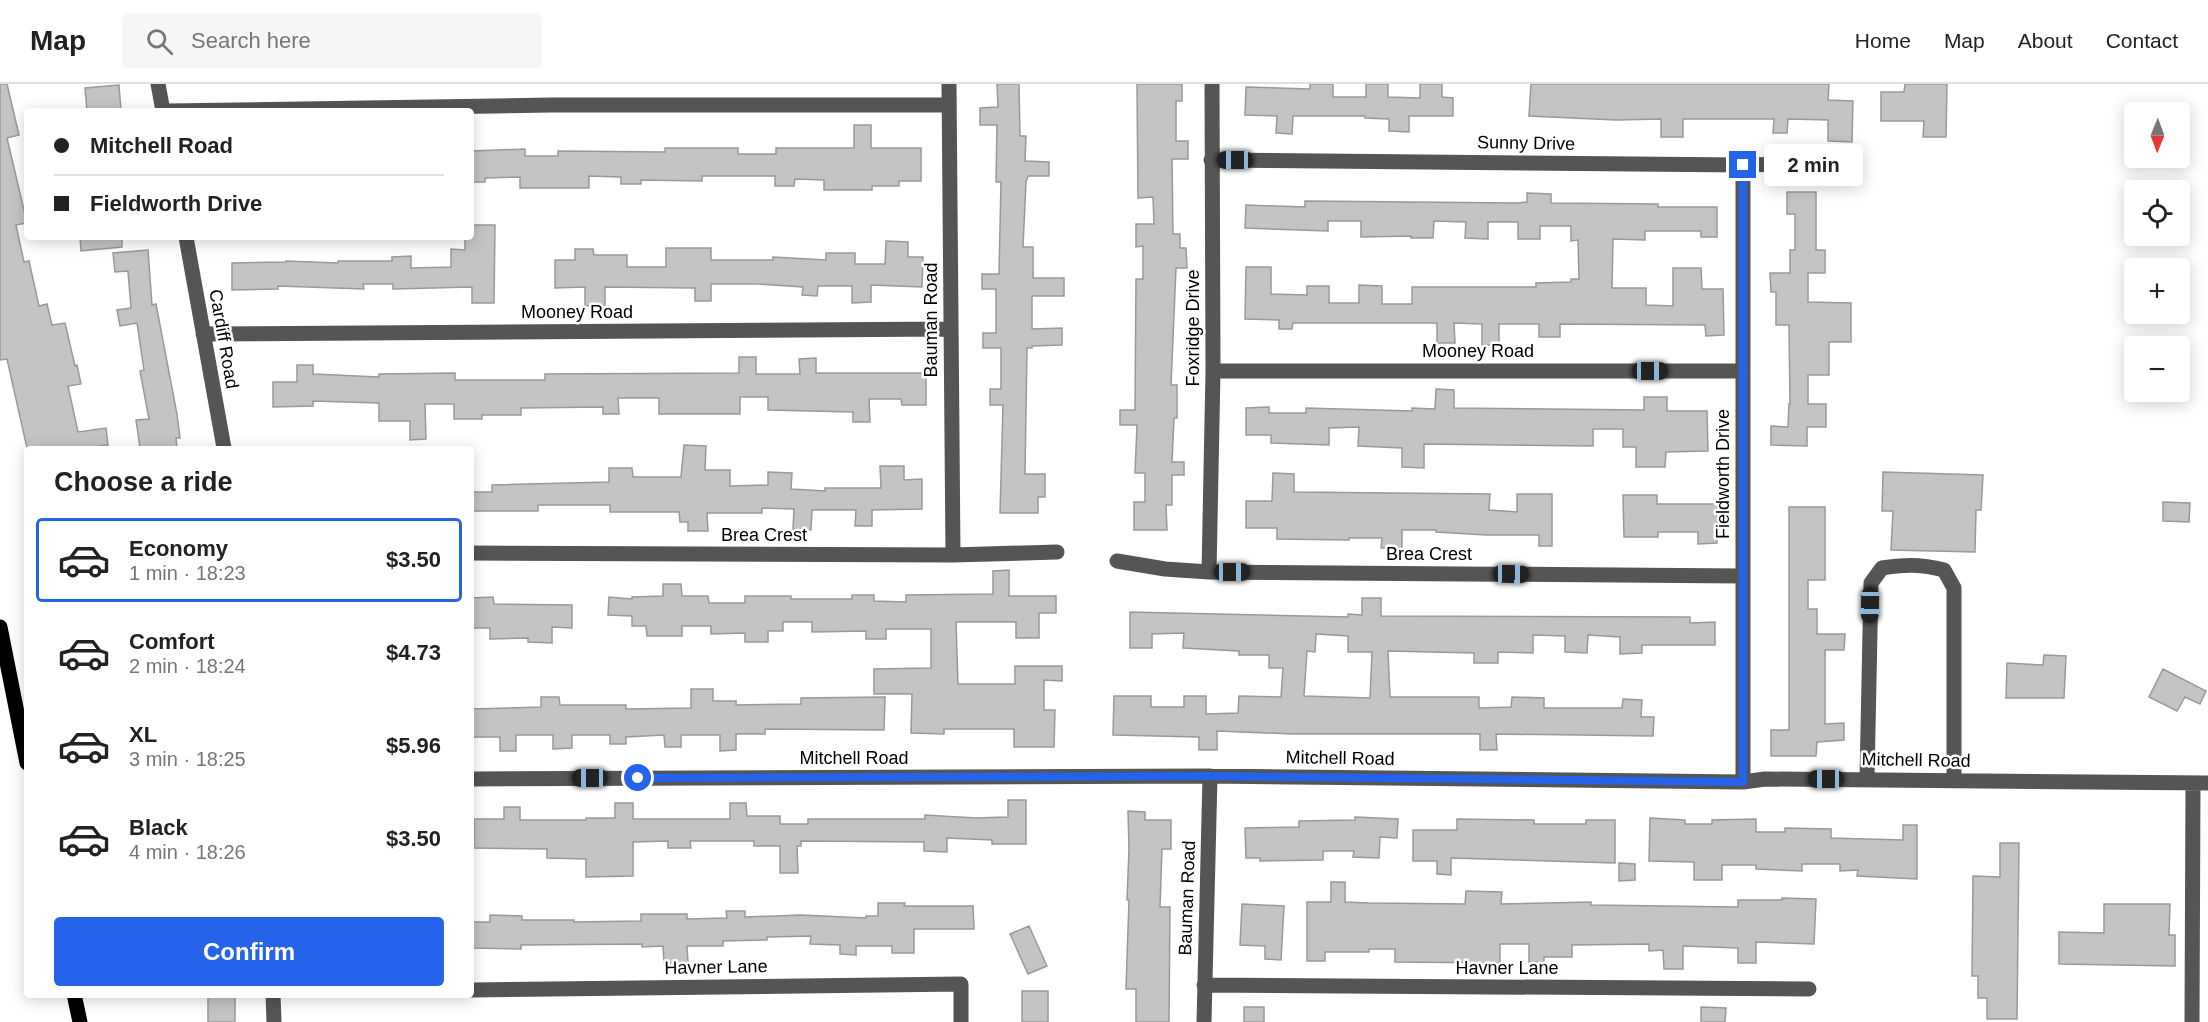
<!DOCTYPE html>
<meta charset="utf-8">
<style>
:root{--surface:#fff;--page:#f6f6f6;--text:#222;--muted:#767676;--line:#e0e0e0;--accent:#2563eb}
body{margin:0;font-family:Arial,sans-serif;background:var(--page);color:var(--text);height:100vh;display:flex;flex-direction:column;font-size:22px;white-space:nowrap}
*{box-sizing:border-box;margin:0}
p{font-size:20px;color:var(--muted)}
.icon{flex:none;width:33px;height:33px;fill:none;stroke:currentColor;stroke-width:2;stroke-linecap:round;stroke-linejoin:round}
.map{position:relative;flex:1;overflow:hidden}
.panel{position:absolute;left:24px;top:362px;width:450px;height:552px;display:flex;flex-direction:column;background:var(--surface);border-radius:6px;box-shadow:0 3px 15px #0003}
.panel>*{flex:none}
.top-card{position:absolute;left:24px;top:24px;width:450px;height:132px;border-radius:6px;box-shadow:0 3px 15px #0003;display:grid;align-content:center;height:132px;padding:0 30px;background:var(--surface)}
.needle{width:39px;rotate:181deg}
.buttons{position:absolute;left:2124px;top:18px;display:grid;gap:12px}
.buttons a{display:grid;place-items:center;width:66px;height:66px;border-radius:6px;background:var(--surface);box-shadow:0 3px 15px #0003;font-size:30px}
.end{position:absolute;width:27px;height:27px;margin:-14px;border:8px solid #2563eb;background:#fff;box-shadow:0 0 0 3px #fff}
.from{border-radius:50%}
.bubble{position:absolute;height:42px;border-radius:6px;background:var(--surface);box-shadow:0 3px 15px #0003;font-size:20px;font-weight:700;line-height:42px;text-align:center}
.car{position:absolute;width:18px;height:36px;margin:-18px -9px;border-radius:8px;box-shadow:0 0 4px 2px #0007;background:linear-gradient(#222 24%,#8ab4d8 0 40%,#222 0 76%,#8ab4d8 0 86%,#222 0)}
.top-card b{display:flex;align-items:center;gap:21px;height:57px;font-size:22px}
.top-card b+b{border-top:2px solid var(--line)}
.top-card i{width:15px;height:15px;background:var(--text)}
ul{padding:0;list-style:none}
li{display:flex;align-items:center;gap:18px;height:84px;margin:0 12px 9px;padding:0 18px;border:3px solid transparent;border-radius:6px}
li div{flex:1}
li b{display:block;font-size:22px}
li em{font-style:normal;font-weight:700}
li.active{border-color:var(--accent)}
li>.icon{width:54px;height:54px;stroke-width:1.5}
h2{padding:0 30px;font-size:27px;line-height:72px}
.action{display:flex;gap:12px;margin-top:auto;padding:12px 30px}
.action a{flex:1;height:69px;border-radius:6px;background:var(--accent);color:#fff;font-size:24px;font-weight:700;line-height:69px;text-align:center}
header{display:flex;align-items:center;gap:36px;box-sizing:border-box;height:84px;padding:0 30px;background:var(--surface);border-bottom:2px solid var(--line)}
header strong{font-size:28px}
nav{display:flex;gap:33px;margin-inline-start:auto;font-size:21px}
.search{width:420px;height:54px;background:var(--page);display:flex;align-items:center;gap:15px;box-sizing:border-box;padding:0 21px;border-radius:6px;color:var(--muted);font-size:22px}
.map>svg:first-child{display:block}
</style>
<header>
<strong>Map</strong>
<div class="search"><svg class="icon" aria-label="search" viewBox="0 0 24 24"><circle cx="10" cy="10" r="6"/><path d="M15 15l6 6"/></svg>Search here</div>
<nav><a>Home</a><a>Map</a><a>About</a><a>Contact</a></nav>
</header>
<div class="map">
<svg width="2208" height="938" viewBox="0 0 2208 938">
<rect width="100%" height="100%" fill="#fff"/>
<!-- building -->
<path fill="#c4c4c4" stroke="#999" stroke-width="1.5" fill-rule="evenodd" d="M0,0H7L19,51L7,54L27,139L16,141L24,178L29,177L39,222L47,220L52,241L65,239L75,282L77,281L81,300L68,302L78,348L106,344L108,361L87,364H27L7,275L0,276Z
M997,0H1019L1020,52H1026L1025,77L1049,78V92H1028L1026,98L1023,163H1033V194H1064V212H1032V245L1062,244V261L1032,262V264H1027L1025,390H1045V413H1038V429H1000L1003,321H990V305H1001V264H983V249H996V205H982V190H999L1001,98H996L997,41H980V24L998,23Z
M1137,0H1182V17H1176V57H1188V75H1172L1173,150H1180V164H1186L1187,184H1176L1171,301H1177V334H1174L1172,378H1184V391H1172V421H1166L1167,446H1134V418H1145V389H1135L1137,341H1120V326H1135L1136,195H1143V162L1136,163V140H1154L1153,113L1138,114Z
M1310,0H1333V13H1366V0H1388V13L1420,14V0H1442V13L1453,14V32H1409V48L1389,47V35L1365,34V32H1293L1292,50L1276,49L1277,32L1245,31L1246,3L1310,5Z
M1531,0H1829L1828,16L1853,17L1852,58L1828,57V36L1788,35L1787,49H1773L1774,35H1683V53H1661V35L1616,36L1529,32Z
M1905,0H1947L1946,53H1923L1924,37H1881V8H1904Z
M119,1L121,27H87L85,4Z
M854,41H871V64H921V97H899V102H872V106H824V96L795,95L794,102H775V92H702V97L641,96V100H621V93L589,92V104H520V93L485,94V98H471V67L525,65V72H558V67L665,68V64H738V70H776V64H854Z
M1787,108H1816V166H1825V189H1808V218L1851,219V258H1829V291H1808V320H1826V343H1807V362L1771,361V342L1788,343L1789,320H1790L1789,241H1776V208H1771L1770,189H1790V166H1795V130H1787Z
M1527,109L1551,110V119L1658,120V123H1717V153H1701V147H1645V156L1613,155L1612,204H1646V221L1673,222V184H1701L1702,205H1723L1724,251L1706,252L1705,241L1560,240V253H1539V240H1499V261H1482V240L1454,239L1455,259H1437V239H1293L1292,245H1279V236L1245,235L1246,183H1271V210L1307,211V202H1329V219H1359V201L1382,202V220H1412V203H1536V199L1571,198V195H1579L1578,156L1571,157V142H1540V155H1518V138H1488V155L1465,154L1466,138L1434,137L1433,154H1411V152L1361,153V137H1328V147L1245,144L1246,121L1305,123V117L1518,119L1527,118Z
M471,141H495L494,219H472V203L393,205V200H363L364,205L278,202V205L232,206V179L286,178V177L338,179V177H392V173L411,172V184L451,183V165L465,166V153H471Z
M80,153H122V163L81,167Z
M886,157L908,158V173H923L922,203L871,201V218L852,219V202H818L817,212L802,211L803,203L757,200H711V217H695V204L605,203V221L585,222V203L555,204V176H575V165H593L594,171H627V183H666V164H711V176H773V173L826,176V169H855V180H885Z
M148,166L152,221L156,220L177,330L180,354H176L177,364H140L136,336L149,335L140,287L144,286L137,239L120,242L117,226L131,224L128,187L115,188L113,169Z
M739,273H756V290H800L799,275L816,274V289H926V321H902L901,315H869L870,338H853V328L768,326V313H740V330H659V314H618L619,330H603V323L521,324V331H482V335H454V320H425L426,355L410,356V337H379V319L313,317V322L273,323V298H297V281H313V290L379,293V290L455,289V296H545V290L739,289Z
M1436,305L1454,306V324L1644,326V313H1667V327H1707L1708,367L1666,368L1665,383H1636V363H1623V345H1593V362L1424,360V384L1402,383V364L1358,362L1359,343L1329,344V361L1271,359V351H1246V324L1269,323V329H1306V324L1412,327V324L1435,325Z
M684,361L706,362L705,386H730V402L768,401V388L792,389L791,405L825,407V404H881L880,382H904V396L922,395V425L872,426V442H855L856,426H812L811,446L793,445L794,425L762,424V429H707L708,447H688V438H680L679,428H610V421H538V427H471V408H492V401L609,398V384H632L633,393H681Z
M1883,388L1983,391L1981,426H1976L1975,468L1891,466L1893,427H1882Z
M1273,389L1294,390V408L1490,410L1489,426L1517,428V410H1552V462H1539V451H1487L1436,448V446H1402V464H1381L1382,454H1349V456L1277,455V444H1246V417H1272Z
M1623,411H1657V420H1717V459L1698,460V448H1658V453H1624Z
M2163,418L2190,419L2189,438L2163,437Z
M1789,423H1825V496H1808V525H1817V550H1845L1844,566H1825V640L1844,639V656L1817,658L1816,672H1771V646H1789Z
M1009,486V512H1056V529H1039V554H1016V538H956L958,600H1015V582H1062V597L1044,596V626H1055L1054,663H1014V645H944V650L911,649L912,610H874V585L931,584V545H886V555H866V547L812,548V538H783V547H768V558H745V549L711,550V542H682V552H647L646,542H632V532L608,531L609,513L632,515V513L663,512V500H681L682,512H708L709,519H745V512H791V515H852V511H874V517L906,518V511L993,510V487Z
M493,513L494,520L572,521V544L552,543V559L528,558V554L490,555V544H471V514Z
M1362,514H1381V532L1690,533V539L1715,538V561H1642V569L1620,570V553L1588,551L1587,569L1565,568V552L1533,551V569L1498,568V579H1474V569L1388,567L1390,613H1479V624L1511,623L1512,613L1544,614V624H1622L1623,615L1642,616L1641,633H1654L1653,652L1496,650L1497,666H1480V650H1293L1217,647V666H1199V653L1113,651L1114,612H1151V623H1184V612H1206V630L1238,629L1239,612L1281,613L1283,584H1269V571H1239V567L1183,564L1184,549L1152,550V564H1130V528L1348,533V530L1362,531ZM1316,550L1348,552V568H1372L1370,614L1304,612L1307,567L1315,568Z
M2044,571L2066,572L2064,614H2006L2007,579L2043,581Z
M2163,585L2206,607L2200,620L2185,613L2177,627L2149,613Z
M691,605H713V617H736V621L801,620V614L885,613L884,646L765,645V650H736V666L720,667V651H681V663H665L664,651L626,653V660H610V651H572V664L553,665V651H516V667H500V653H471V625L541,623V613H559L560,621H626V625L691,624Z
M1008,716H1026V760H992V756L947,754V768L924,767V758L801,757V762H797L798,789H780V762H754V757H690L691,764H668V757L633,758V792L586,793V775L547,774V765L474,764V735H504V723H520V736H586V734H615V719H633V735H730V719H746L747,732H780V740H808V735H925V731L976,734L1008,733Z
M1128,727L1145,728V736H1171V765H1162L1160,823H1170L1169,938H1136V905H1126L1129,816H1127L1129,765Z
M1355,733L1398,735L1397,754L1380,753L1379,774L1353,773L1354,767H1323V776L1260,777V774H1246L1245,744L1299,743V737L1355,736Z
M1650,734L1685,736V740H1712V736L1756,735V748H1785V744L1831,745V754L1903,756V741H1917V795L1857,792L1858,786L1840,787V780H1802V787L1756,785V781H1722V796H1694V778L1649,777Z
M1457,735L1534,736V740H1586V736H1615V779L1451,774V791L1437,790V777H1413V746H1457Z
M2000,759H2019L2017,935H1987V914H1978V892H1972L1973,792L2000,793Z
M1619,779L1635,780V796L1619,797Z
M1331,798H1345V818L1369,819L1465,820L1466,807L1502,808L1501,820L1591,818V821L1738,823V816H1782V814L1816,815L1814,860L1756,858V879H1738V864L1683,862V885H1664L1663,866L1649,867V860L1572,861V873H1544V878H1529V860H1500V879L1395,878V865H1369V868H1325V877H1307V818H1331Z
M878,819H905L904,822H973L974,845H914V869H892V862H856V871L840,870V861L810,860L811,852L767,853V856L723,857V862H687L688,879H664L663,862L642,863V860L521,861V865L472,864L473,838H490V831L522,832V836H574V838L641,837V830H687V835L727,834L726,827H745V833L801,831L866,834V832H878Z
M1242,820L1284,822L1281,876L1265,875V862L1240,861Z
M2104,820H2170L2169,851H2175V882L2059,880V848L2104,849Z
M1029,842L1047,882L1028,890L1010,850Z
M1022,907H1048V938H1022Z
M208,910H235V938H208Z
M1244,923H1264V938H1244Z
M1701,923L1726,924L1725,938H1701Z"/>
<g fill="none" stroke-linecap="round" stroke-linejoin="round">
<!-- minor -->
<path stroke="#555" stroke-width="15" d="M158,0L163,27
M949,0L953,471
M169,27L551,21H949
M1211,76L1743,81L1840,79
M186,153L224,364
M203,250L951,245
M1213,287H1743
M471,469L953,471L1057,468
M1117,477L1165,485L1209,488L1742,492
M1209,488L1213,287L1212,0
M471,695L1210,692L1743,698L1765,695L2208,699
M1867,695L1871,499L1882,484C1904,480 1922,480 1944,486L1954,504V697
M1743,698V81
M1204,901L1809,905
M471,906L961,900V938
M273,910L274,938
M1204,938L1210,692
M2192,938L2193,699"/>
<!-- major -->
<path stroke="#000" stroke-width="15" d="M0,543L27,679
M74,910L80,938"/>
</g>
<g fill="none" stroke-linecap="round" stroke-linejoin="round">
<!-- route -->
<path stroke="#2563eb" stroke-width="8" d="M638,694L1210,692L1743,698V81"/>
</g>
<g text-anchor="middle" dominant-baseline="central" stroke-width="5" stroke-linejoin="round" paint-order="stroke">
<!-- street labels -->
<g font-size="18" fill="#000" stroke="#fff">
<text transform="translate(1526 59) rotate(1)">Sunny Drive</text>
<text x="577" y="228">Mooney Road</text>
<text transform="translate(931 236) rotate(-90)">Bauman Road</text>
<text transform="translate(1193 244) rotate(-90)">Foxridge Drive</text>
<text transform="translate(224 255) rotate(80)">Cardiff Road</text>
<text x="1478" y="267">Mooney Road</text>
<text transform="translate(1723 390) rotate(-90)">Fieldworth Drive</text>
<text x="764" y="451">Brea Crest</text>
<text x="1429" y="470">Brea Crest</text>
<text x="854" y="674">Mitchell Road</text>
<text transform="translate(1340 674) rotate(1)">Mitchell Road</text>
<text transform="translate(1916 676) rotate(1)">Mitchell Road</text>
<text transform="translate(1187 814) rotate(-88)">Bauman Road</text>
<text transform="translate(716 883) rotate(-1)">Havner Lane</text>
<text x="1507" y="884">Havner Lane</text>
</g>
</g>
</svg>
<div class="buttons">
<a><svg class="needle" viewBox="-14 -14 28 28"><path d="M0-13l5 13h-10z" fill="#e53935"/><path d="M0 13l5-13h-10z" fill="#767676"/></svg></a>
<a><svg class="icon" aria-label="locate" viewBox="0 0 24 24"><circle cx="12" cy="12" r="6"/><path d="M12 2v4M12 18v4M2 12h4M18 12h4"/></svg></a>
<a>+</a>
<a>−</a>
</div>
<i class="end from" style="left:638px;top:694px"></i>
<i class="end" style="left:1743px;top:81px"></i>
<div class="bubble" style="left:1764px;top:60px;width:99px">2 min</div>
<i class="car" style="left:1235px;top:76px;rotate:270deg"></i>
<i class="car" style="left:1650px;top:287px;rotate:90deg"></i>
<i class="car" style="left:1232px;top:488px;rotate:90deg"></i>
<i class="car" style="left:1511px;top:490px;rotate:91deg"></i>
<i class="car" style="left:1870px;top:521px;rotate:181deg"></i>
<i class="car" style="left:590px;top:694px;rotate:270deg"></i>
<i class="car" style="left:1826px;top:695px;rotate:270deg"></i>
<div class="top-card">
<b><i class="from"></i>Mitchell Road</b>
<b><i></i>Fieldworth Drive</b>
</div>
<section class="panel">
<h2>Choose a ride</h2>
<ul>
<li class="active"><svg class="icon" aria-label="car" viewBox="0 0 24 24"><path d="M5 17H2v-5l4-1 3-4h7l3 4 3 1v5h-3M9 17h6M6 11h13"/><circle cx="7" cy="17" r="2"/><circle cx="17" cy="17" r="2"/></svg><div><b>Economy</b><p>1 min · 18:23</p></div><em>$3.50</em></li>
<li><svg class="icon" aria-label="car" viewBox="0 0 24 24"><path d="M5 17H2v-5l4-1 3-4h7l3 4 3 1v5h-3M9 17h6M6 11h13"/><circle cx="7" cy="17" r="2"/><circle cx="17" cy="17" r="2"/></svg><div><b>Comfort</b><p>2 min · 18:24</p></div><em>$4.73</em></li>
<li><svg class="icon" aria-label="car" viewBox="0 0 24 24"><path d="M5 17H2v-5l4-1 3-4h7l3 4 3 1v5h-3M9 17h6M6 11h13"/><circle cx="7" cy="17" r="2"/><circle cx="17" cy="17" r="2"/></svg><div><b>XL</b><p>3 min · 18:25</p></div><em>$5.96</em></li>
<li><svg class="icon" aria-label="car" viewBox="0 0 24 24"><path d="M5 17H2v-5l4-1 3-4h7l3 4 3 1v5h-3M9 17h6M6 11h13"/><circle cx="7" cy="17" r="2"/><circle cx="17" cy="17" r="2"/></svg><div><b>Black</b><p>4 min · 18:26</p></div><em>$3.50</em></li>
</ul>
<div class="action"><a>Confirm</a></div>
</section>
</div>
